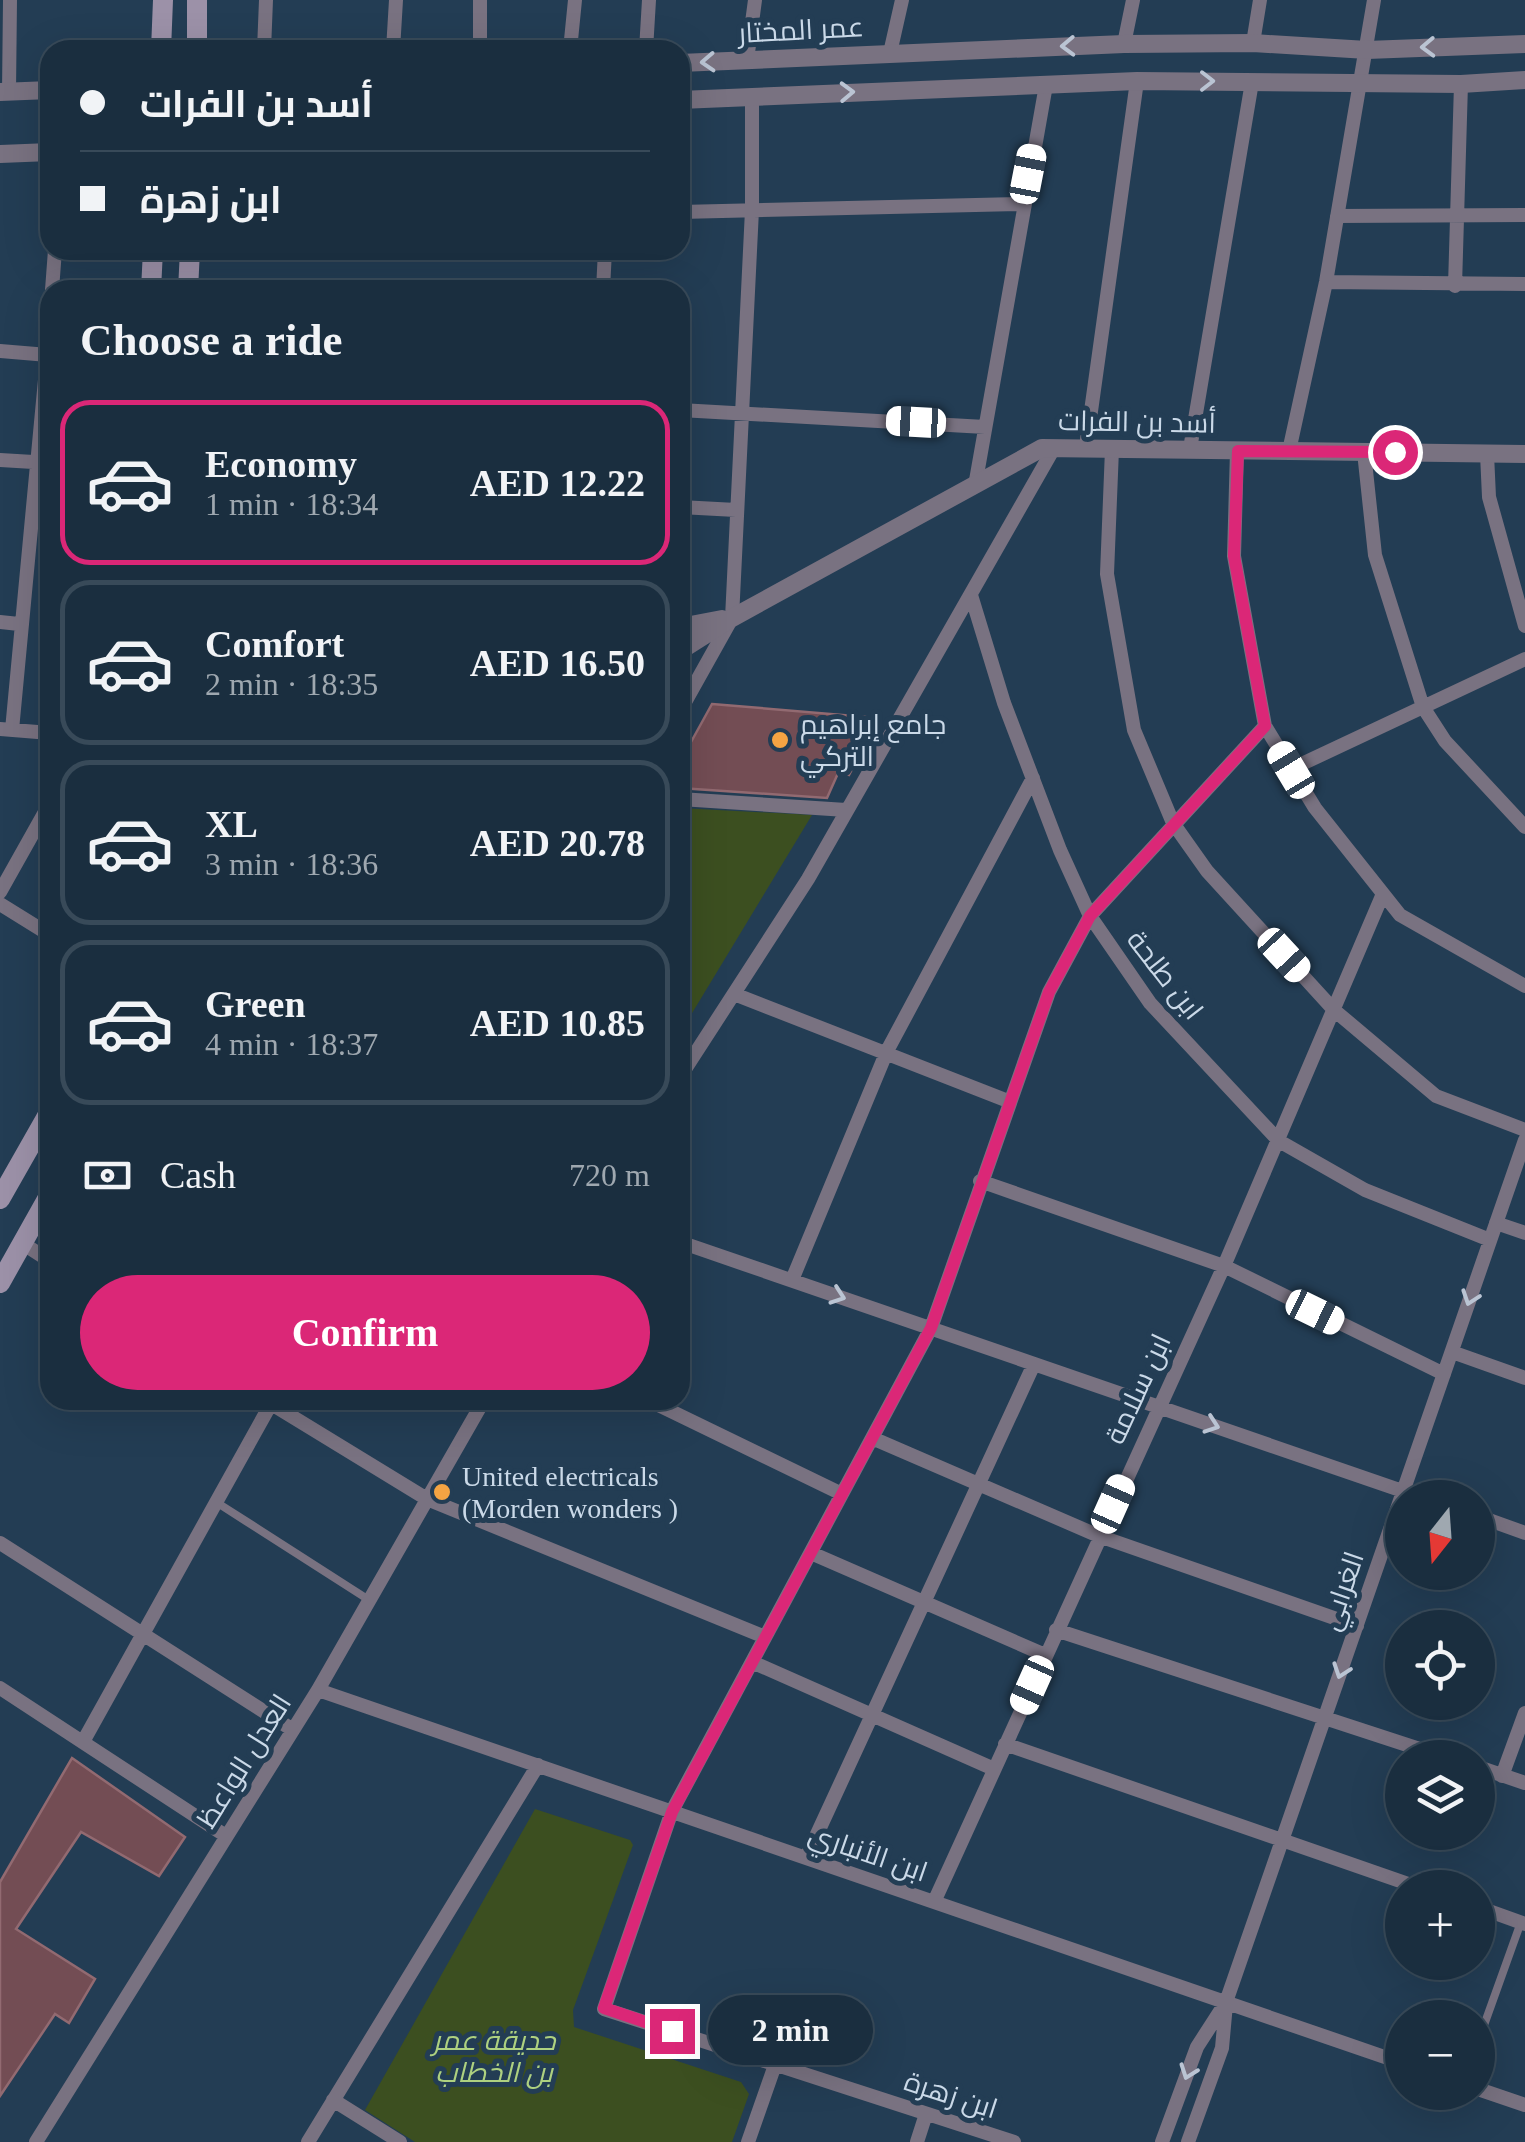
<!DOCTYPE html>
<meta charset="utf-8">
<style>
:root{--surface:#1a2e3f;--page:#233646;--text:#f1f3f6;--muted:#9fa8b0;--line:#384a59;--accent:#db2777}
body{margin:0;font-family:"Times New Roman",Cairo,serif;background:var(--page);color:var(--text);height:100vh;display:flex;flex-direction:column;font-size:38px;white-space:nowrap}
*{box-sizing:border-box;margin:0}
p{font-size:32px;color:var(--muted)}
.icon{flex:none;width:55px;height:55px;fill:none;stroke:currentColor;stroke-width:2;stroke-linecap:round;stroke-linejoin:round}
.map{position:relative;flex:1;overflow:hidden}
.side{position:absolute;left:40px;top:280px;width:650px;height:1130px;display:flex;flex-direction:column;background:var(--surface);border-radius:30px;box-shadow:0 10px 40px #0002,0 0 0 2px var(--line)}
.side>*{flex:none}
.guide{position:absolute;left:40px;top:40px;width:650px;height:220px;border-radius:30px;box-shadow:0 10px 40px #0002,0 0 0 2px var(--line);display:grid;align-content:center;height:220px;padding:0 40px;background:var(--surface)}
.needle{width:65px;rotate:197deg}
.controls{position:absolute;left:1385px;top:1480px;display:grid;gap:20px}
.controls a{display:grid;place-items:center;width:110px;height:110px;border-radius:50%;background:var(--surface);box-shadow:0 10px 40px #0002,0 0 0 2px var(--line);font-size:50px}
.end{position:absolute;width:45px;height:45px;margin:-22px;border:12px solid #db2777;background:#fff;box-shadow:0 0 0 5px #fff}
.from{border-radius:50%}
.bubble{position:absolute;height:70px;border-radius:35px;background:var(--surface);box-shadow:0 10px 40px #0002,0 0 0 2px var(--line);font-size:32px;font-weight:600;line-height:70px;text-align:center}
.car{position:absolute;width:30px;height:60px;margin:-30px -15px;border-radius:12px;box-shadow:0 0 8px 2px #0007;background:linear-gradient(#fff 24%,#345 0 40%,#fff 0 76%,#345 0 86%,#fff 0)}
.guide b{display:flex;align-items:center;gap:35px;height:95px;font-size:38px}
.guide b+b{border-top:2px solid var(--line)}
.guide i{width:25px;height:25px;background:var(--text)}
ul{padding:0;list-style:none}
li{display:flex;align-items:center;gap:30px;height:165px;margin:0 20px 15px;padding:0 20px;border:5px solid var(--line);border-radius:30px}
li div{flex:1}
li b{display:block;font-size:38px}
li em{font-style:normal;font-weight:600}
li.current{border-color:var(--accent)}
li>.icon{width:90px;height:90px;stroke-width:1.5}
h2{padding:0 40px;font-size:45px;line-height:120px}
.pay{display:flex;align-items:center;gap:25px;height:110px;padding:0 40px;font-size:38px}
.pay p{margin-inline-start:auto}
.action{display:flex;gap:20px;margin-top:auto;padding:20px 40px}
.action a{flex:1;height:115px;border-radius:60px;background:var(--accent);color:#fff;font-size:40px;font-weight:600;line-height:115px;text-align:center}
.map>svg:first-child{display:block}
</style>
<div class="map">
<svg width="1525" height="2142" viewBox="0 0 1525 2142">
<rect width="100%" height="100%" fill="#233d54"/>
<!-- green -->
<path fill="#3c4f20" d="M680,808L812,815L680,1033Z
M535,1809L630,1840L633,1845L573,2010L574,2027L741,2082L749,2094L732,2142H415L365,2110Z"/>
<!-- building -->
<path fill="#734d54" stroke="#926a71" stroke-width="2.5" d="M712,704L879,718L849,775L839,771L827,798L680,788V762Z
M72,1758L185,1837L159,1876L81,1832L16,1929L95,1979L69,2023L55,2014L0,2096V1882Z"/>
<g fill="none" stroke-linecap="round" stroke-linejoin="round">
<!-- service -->
<path stroke="#797281" stroke-width="8" d="M216,1502L369,1600
M1478,2042L1521,1922"/>
<!-- minor -->
<path stroke="#797281" stroke-width="14" d="M480,0V50
M1253,43L1260,0
M1124,44L1133,0
M264,50L266,0
M393,50L396,0
M570,50L575,0
M646,50L649,0
M890,53L902,0
M747,60L755,0
M9,92L10,0
M680,212L1023,204
M1337,216L1525,215
M1326,282L1525,284
M1455,286L1461,84
M52,290L55,250
M603,290L605,250
M0,351L48,355
M680,410L985,427
M1086,447L1137,81
M1112,449L1107,574L1134,730L1173,823L1207,871L1334,1010L1436,1096L1525,1130
M1190,449L1252,82
M1237,451L1234,556L1265,726L1315,808L1400,915L1525,986
M1289,451L1326,282L1374,0
M1364,452L1375,555L1423,707L1445,741L1525,827
M1487,454L1489,497L1525,626
M0,460L50,463
M975,486L1046,85
M680,507L736,510
M971,595L1004,703L1060,850L1090,916L1150,1003L1279,1141L1365,1190L1490,1240
M0,622L19,624
M680,711L732,618L752,210V96
M0,729L50,733
M12,730L50,327
M1291,769L1525,659
M680,799L846,810
M0,892L50,803
M0,904L50,935
M734,994L1008,1101
M680,1077L808,879L1054,448
M980,1181L1224,1266L1444,1374
M1496,1223L1525,1233
M680,1242L1423,1498
M22,1243L50,1261
M792,1280L887,1051L1033,778
M1452,1352L1525,1378
M265,1400L427,1499L765,1637
M648,1400L842,1494
M872,1438L1099,1536L1357,1626
M1478,1516L1525,1533
M0,1543L293,1730
M811,1553L1045,1655
M1056,1630L1447,1758
M752,1662L994,1769
M0,1688L226,1836
M318,1690L1402,2063
M84,1740L273,1400
M1005,1744L1420,1888
M1478,1767L1525,1783
M1502,1776L1525,1713
M806,1858L1034,1364
M934,1902L1224,1266L1382,896
M1478,1907L1525,1924
M1478,2089L1525,2105
M333,2100L400,2142
M36,2142L318,1690L484,1400
M308,2142L538,1765
M748,2142L775,2065
M917,2142L926,2114
M1014,2142L604,2009L672,1811L931,1328L1049,992L1090,916L1265,726
M1162,2142L1197,2047L1226,2002L1525,1140
M1188,2142L1222,2048L1226,2004"/>
<!-- tertiary -->
<path stroke="#797281" stroke-width="18" d="M680,63L1124,44L1253,43L1367,50L1525,44
M0,92L50,90
M680,100L1137,81L1461,84L1525,80
M0,154L50,152
M680,627L722,619
M680,651L732,618L1042,448L1525,454"/>
<!-- secondary -->
<path stroke="#9c91a8" stroke-width="20" d="M197,0V50
M161,50L163,0
M151,290L153,250
M188,290L190,250
M0,1199L50,1111
M0,1283L50,1194"/>
</g>
<!-- one-way arrows -->
<defs><path id="oneway-chevron" d="M-2-3.5L2.5 0L-2 3.5" fill="none" stroke-width="1.6" stroke-linecap="round" stroke-linejoin="round" transform="scale(2.5)"/></defs>
<g stroke="#bac4d3">
<use href="#oneway-chevron" transform="translate(1068 46) rotate(178)"/>
<use href="#oneway-chevron" transform="translate(1428 47) rotate(178)"/>
<use href="#oneway-chevron" transform="translate(708 62) rotate(177)"/>
<use href="#oneway-chevron" transform="translate(1207 81)"/>
<use href="#oneway-chevron" transform="translate(847 92) rotate(-2)"/>
<use href="#oneway-chevron" transform="translate(838 1296) rotate(19)"/>
<use href="#oneway-chevron" transform="translate(1470 1298) rotate(109)"/>
<use href="#oneway-chevron" transform="translate(1212 1425) rotate(19)"/>
<use href="#oneway-chevron" transform="translate(1341 1671) rotate(109)"/>
<use href="#oneway-chevron" transform="translate(1188 2072) rotate(110)"/>
</g>
<g fill="none" stroke-linecap="round" stroke-linejoin="round">
<!-- route -->
<path stroke="#db2777" stroke-width="12" d="M672,2031L604,2008L672,1812L931,1328L1049,992L1090,916L1265,726L1234,556L1238,451L1395,452"/>
</g>
<!-- markers -->
<g fill="#f4a443" stroke="#233d54" stroke-width="4">
<circle cx="780" cy="740" r="10"/>
<circle cx="442" cy="1492" r="10"/>
</g>
<g text-anchor="middle" dominant-baseline="central" stroke-width="10" stroke-linejoin="round" paint-order="stroke">
<!-- street labels -->
<g font-size="28" fill="#cad9e8" stroke="#233d54">
<text transform="translate(801 30) rotate(-3)">عمر المختار</text>
<text transform="translate(1137 422) rotate(1)">أسد بن الفرات</text>
<text transform="translate(1165 975) rotate(52)">ابن طلحة</text>
<text transform="translate(1138 1389) rotate(-65)">ابن سلامة</text>
<text transform="translate(1342 1591) rotate(-71)">الغرابي</text>
<text transform="translate(244 1761) rotate(-58)">العدل الواعظ</text>
<text transform="translate(868 1853) rotate(19)">ابن الأنباري</text>
<text transform="translate(951 2095) rotate(18)">ابن زهرة</text>
</g>
<!-- poi labels -->
<g font-size="28" fill="#cad9e8" stroke="#233d54" text-anchor="start">
<text x="800" y="724">جامع إبراهيم<tspan x="800" dy="32">التركي</tspan></text>
<text x="462" y="1476">United electricals<tspan x="462" dy="32">(Morden wonders )</tspan></text>
</g>
<!-- park labels -->
<g font-size="28" font-style="italic" fill="#aed180" stroke="#233d54">
<text x="494" y="2040">حديقة عمر<tspan x="494" dy="32">بن الخطاب</tspan></text>
</g>
</g>
</svg>
<div class="controls">
<a><svg class="needle" viewBox="-14 -14 28 28"><path d="M0-13l5 13h-10z" fill="#e53935"/><path d="M0 13l5-13h-10z" fill="#9fa8b0"/></svg></a>
<a><svg class="icon" aria-label="locate" viewBox="0 0 24 24"><circle cx="12" cy="12" r="6"/><path d="M12 2v4M12 18v4M2 12h4M18 12h4"/></svg></a>
<a><svg class="icon" aria-label="layers" viewBox="0 0 24 24"><path d="M12 4l9 5-9 5-9-5zM3 14l9 5 9-5"/></svg></a>
<a>+</a>
<a>−</a>
</div>
<i class="end from" style="left:1395px;top:452px"></i>
<i class="end" style="left:672px;top:2031px"></i>
<div class="bubble" style="left:708px;top:1995px;width:165px">2 min</div>
<i class="car" style="left:1028px;top:174px;rotate:11deg"></i>
<i class="car" style="left:916px;top:422px;rotate:273deg"></i>
<i class="car" style="left:1291px;top:770px;rotate:329deg"></i>
<i class="car" style="left:1284px;top:955px;rotate:137deg"></i>
<i class="car" style="left:1315px;top:1312px;rotate:116deg"></i>
<i class="car" style="left:1113px;top:1504px;rotate:24deg"></i>
<i class="car" style="left:1032px;top:1685px;rotate:204deg"></i>
<div class="guide">
<b><i class="from"></i>أسد بن الفرات</b>
<b><i></i>ابن زهرة</b>
</div>
<section class="side">
<h2>Choose a ride</h2>
<ul>
<li class="current"><svg class="icon" aria-label="car" viewBox="0 0 24 24"><path d="M5 17H2v-5l4-1 3-4h7l3 4 3 1v5h-3M9 17h6M6 11h13"/><circle cx="7" cy="17" r="2"/><circle cx="17" cy="17" r="2"/></svg><div><b>Economy</b><p>1 min · 18:34</p></div><em>AED 12.22</em></li>
<li><svg class="icon" aria-label="car" viewBox="0 0 24 24"><path d="M5 17H2v-5l4-1 3-4h7l3 4 3 1v5h-3M9 17h6M6 11h13"/><circle cx="7" cy="17" r="2"/><circle cx="17" cy="17" r="2"/></svg><div><b>Comfort</b><p>2 min · 18:35</p></div><em>AED 16.50</em></li>
<li><svg class="icon" aria-label="car" viewBox="0 0 24 24"><path d="M5 17H2v-5l4-1 3-4h7l3 4 3 1v5h-3M9 17h6M6 11h13"/><circle cx="7" cy="17" r="2"/><circle cx="17" cy="17" r="2"/></svg><div><b>XL</b><p>3 min · 18:36</p></div><em>AED 20.78</em></li>
<li><svg class="icon" aria-label="car" viewBox="0 0 24 24"><path d="M5 17H2v-5l4-1 3-4h7l3 4 3 1v5h-3M9 17h6M6 11h13"/><circle cx="7" cy="17" r="2"/><circle cx="17" cy="17" r="2"/></svg><div><b>Green</b><p>4 min · 18:37</p></div><em>AED 10.85</em></li>
</ul>
<div class="pay"><svg class="icon" aria-label="cash" viewBox="0 0 24 24"><path d="M3 7h18v10H3z"/><circle cx="12" cy="12" r="2"/></svg>Cash<p>720 m</p></div>
<div class="action"><a>Confirm</a></div>
</section>
</div>
